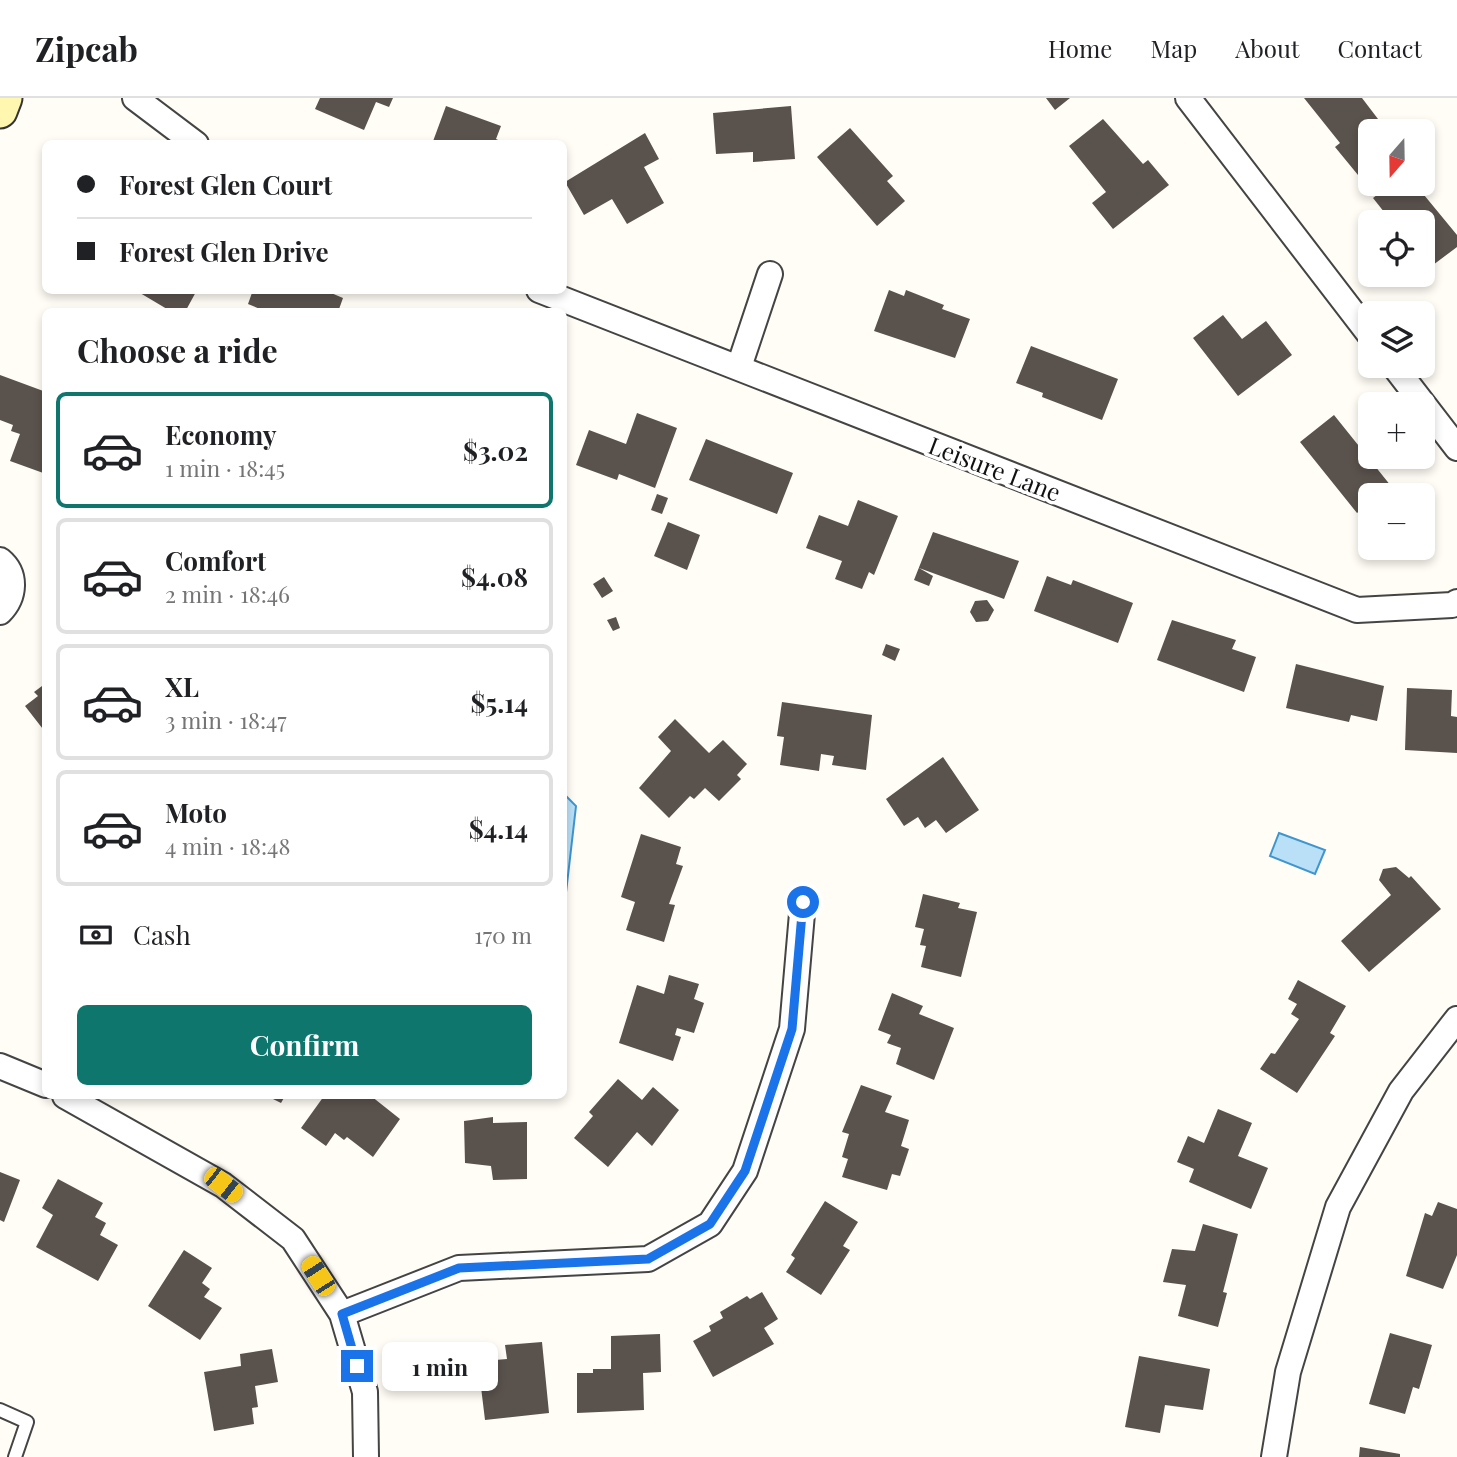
<!DOCTYPE html>
<meta charset="utf-8">
<style>
:root{--surface:#fff;--page:#f2f2f2;--text:#202124;--muted:#757577;--line:#e0e0e0;--accent:#0f766e}
body{margin:0;font-family:"Playfair Display",serif;background:var(--page);color:var(--text);height:100vh;display:flex;flex-direction:column;font-size:26px;white-space:nowrap}
*{box-sizing:border-box;margin:0}
p{font-size:23px;color:var(--muted)}
.icon{flex:none;width:38px;height:38px;fill:none;stroke:currentColor;stroke-width:2;stroke-linecap:round;stroke-linejoin:round}
.map{position:relative;flex:1;overflow:hidden}
.side{position:absolute;left:42px;top:210px;width:525px;height:791px;display:flex;flex-direction:column;background:var(--surface);border-radius:10px;box-shadow:0 4px 10px #0003}
.side>*{flex:none}
.banner{position:absolute;left:42px;top:42px;width:525px;height:154px;border-radius:10px;box-shadow:0 4px 10px #0003;display:grid;align-content:center;height:154px;padding:0 35px;background:var(--surface)}
.needle{width:46px;rotate:200deg}
.fabs{position:absolute;left:1358px;top:21px;display:grid;gap:14px}
.fabs a{display:grid;place-items:center;width:77px;height:77px;border-radius:10px;background:var(--surface);box-shadow:0 4px 10px #0003;font-size:35px}
.end{position:absolute;width:32px;height:32px;margin:-16px;border:9px solid #1a73e8;background:#fff;box-shadow:0 0 0 4px #fff}
.from{border-radius:50%}
.bubble{position:absolute;height:49px;border-radius:10px;background:var(--surface);box-shadow:0 4px 10px #0003;font-size:23px;font-weight:700;line-height:49px;text-align:center}
.car{position:absolute;width:21px;height:42px;margin:-21px -10px;border-radius:9px;box-shadow:0 0 5px 2px #0007;background:linear-gradient(#f5c518 24%,#345 0 40%,#f5c518 0 76%,#345 0 86%,#f5c518 0)}
.banner b{display:flex;align-items:center;gap:24px;height:66px;font-size:26px}
.banner b+b{border-top:2px solid var(--line)}
.banner i{width:18px;height:18px;background:var(--text)}
ul{padding:0;list-style:none}
li{display:flex;align-items:center;gap:21px;height:116px;margin:0 14px 10px;padding:0 21px;border:4px solid var(--line);border-radius:10px}
li div{flex:1}
li b{display:block;font-size:26px}
li em{font-style:normal;font-weight:700}
li.on{border-color:var(--accent)}
li>.icon{width:63px;height:63px;stroke-width:1.5}
h2{padding:0 35px;font-size:32px;line-height:84px}
.pay{display:flex;align-items:center;gap:18px;height:77px;padding:0 35px;font-size:26px}
.pay p{margin-inline-start:auto}
.primary-button{display:flex;gap:14px;margin-top:auto;padding:14px 35px}
.primary-button a{flex:1;height:80px;border-radius:10px;background:var(--accent);color:#fff;font-size:28px;font-weight:700;line-height:80px;text-align:center}
header{display:flex;align-items:center;gap:42px;box-sizing:border-box;height:98px;padding:0 35px;background:var(--surface);border-bottom:2px solid var(--line)}
header strong{font-size:33px}
nav{display:flex;gap:38px;margin-inline-start:auto;font-size:24px}
.map>svg:first-child{display:block}
</style>
<header>
<strong>Zipcab</strong>
<nav><a>Home</a><a>Map</a><a>About</a><a>Contact</a></nav>
</header>
<div class="map">
<svg width="1457" height="1359" viewBox="0 0 1457 1359">
<rect width="100%" height="100%" fill="#fffdf5"/>
<!-- water -->
<path fill="#b9e0f7" stroke="#3f96cf" stroke-width="2" d="M564,696L576,708L564,812Z
M1279,735L1325,752L1315,776L1270,758Z"/>
<!-- building -->
<path fill="#5a524d" d="M320,0H393L389,9L376,4L364,32L315,11Z
M1046,0H1070L1055,12Z
M1304,0H1362L1378,21L1372,26L1378,33H1370V67L1358,77L1335,49L1340,45Z
M446,8L501,28L496,41L507,46H432Z
M791,8L795,61L753,64V54L716,56L713,15Z
M1103,21L1143,66L1148,62L1169,87L1113,131L1092,105L1106,94L1069,48Z
M850,30L893,78L887,83L905,103L877,128L817,59Z
M645,35L659,61L644,69L664,105L627,126L612,101L584,117L565,84Z
M1391,86H1415L1457,137V149L1429,170L1423,162V124H1392L1373,100Z
M135,192H197L185,214H172Z
M253,192H324L343,200L338,214H267L248,206Z
M889,192L904,198L906,192L944,207L942,211L970,221L955,260L874,233Z
M1223,217L1242,241L1266,223L1292,257L1238,298L1193,240Z
M1031,248L1118,281L1102,322L1042,299L1043,295L1016,285Z
M0,277L46,294V376L10,363L20,336L11,333L13,327L0,322Z
M637,315L677,330L655,390L619,376L617,382L576,367L589,332L626,346Z
M1334,317L1391,388L1379,397H1370V404L1357,415L1300,344Z
M706,341L793,375L777,416L689,382Z
M657,396L668,400L662,416L651,412Z
M858,402L898,418L874,477L869,474L862,491L835,481L842,463L806,450L819,417L848,428Z
M668,424L700,437L687,472L654,458Z
M933,434L1019,463L1004,501L919,470L933,478L929,488L914,482Z
M1047,478L1071,487L1073,482L1133,505L1118,545L1034,513Z
M604,479L613,493L602,500L593,486Z
M987,502L994,512L988,523L976,524L970,514L975,503Z
M616,519L620,530L613,533L607,522Z
M1172,522L1236,542L1232,551L1256,559L1244,594L1157,562Z
M886,546L900,551L895,563L882,557Z
M1296,566L1384,588L1377,623L1351,617L1349,624L1286,610Z
M46,585V635L25,608L38,598L34,594Z
M1407,590L1452,592L1451,618L1457,619V655L1405,652Z
M782,604L872,617L866,672L832,667L834,658L821,656L819,673L780,667L784,639L777,638Z
M675,621L709,655L723,642L747,666L737,677L741,681L719,703L705,690L694,701L690,698L669,720L639,690L671,653L658,639Z
M943,659L979,712L946,735L936,722L925,730L918,719L904,728L886,701Z
M641,736L681,749L676,766L683,768L669,806L675,807L664,844L626,832L635,804L621,799Z
M1396,769L1409,780L1411,778L1441,811L1369,874L1341,843L1391,797L1379,782L1383,771Z
M923,796L960,805L958,810L977,814L961,879L921,869L926,848L920,847L924,831L915,829Z
M669,877L699,886L694,901L704,905L694,935L677,930L675,937L681,939L673,963L619,945L637,887L664,896Z
M1298,882L1346,908L1330,935L1335,938L1297,995L1260,971L1271,955L1275,956L1299,921L1291,916L1297,906L1288,901Z
M892,895L923,908L919,916L954,930L934,982L896,966L901,950L887,945L891,937L878,932Z
M618,981L642,1002L653,989L679,1012L652,1048L637,1034L608,1069L574,1040L593,1018L589,1014Z
M861,987L892,998L885,1014L909,1022L901,1048L909,1051L900,1078L892,1076L887,1092L842,1079L848,1061L842,1059L849,1036L842,1034Z
M267,998H285L281,1005Z
M324,998H371L400,1021L373,1059L347,1039L344,1042L335,1035L326,1048L301,1030Z
M1218,1011L1252,1025L1238,1058L1268,1070L1251,1111L1189,1084L1194,1071L1177,1064L1188,1038L1204,1045Z
M493,1019V1025L527,1024V1081L493,1082L491,1068L465,1065L464,1023Z
M0,1074L20,1082L4,1124L0,1122Z
M58,1081L103,1105L95,1119L106,1125L100,1137L118,1147L98,1183L36,1149L53,1117L42,1110Z
M825,1103L858,1124L843,1148L850,1152L821,1197L786,1174L795,1160L791,1157Z
M1438,1104L1457,1111V1157L1443,1191L1406,1178L1425,1115L1432,1118Z
M1203,1126L1238,1136L1223,1194L1227,1195L1218,1229L1178,1218L1186,1187L1163,1184L1172,1151L1195,1153Z
M184,1152L212,1170L202,1185L210,1191L204,1199L222,1210L200,1242L148,1208Z
M762,1194L778,1221L764,1230L774,1246L713,1279L693,1243L711,1233L709,1228L723,1220L720,1214L747,1198L750,1201Z
M1390,1235L1432,1247L1419,1291L1413,1289L1405,1316L1369,1306Z
M660,1236L661,1274L643,1275L644,1312L577,1315V1275H593V1271H611V1238Z
M542,1244L549,1315L485,1322L480,1281L496,1280L495,1262L507,1261L505,1247Z
M272,1251L278,1284L255,1288L258,1309L252,1310L254,1326L214,1333L204,1274L241,1268L240,1256Z
M1139,1258L1210,1271L1203,1312L1165,1307L1160,1335L1125,1329Z
M1360,1349L1400,1356V1359H1359Z"/>
<g fill="none" stroke-linecap="round" stroke-linejoin="round">
<defs>
<path id="lane" d="M0,1312L27,1324L15,1359"/>
<path id="street" d="M135,0L196,46
M1188,0L1370,237
M539,192L1357,512L1452,507L1457,504
M1394,268L1457,350
M739,269L770,176
M0,462C17,476 15,499 0,514
M0,968L46,987
M65,998L223,1087L293,1141L342,1216L365,1294L366,1359
M342,1216L459,1170L648,1161L710,1126L745,1073L792,931L803,804
M1274,1359L1288,1274L1338,1109L1401,993L1457,921"/>
<path id="secondary" d="M0,13L5,0"/>
</defs>
<!-- lane casing -->
<use href="#lane" stroke="#444" stroke-width="16"/>
<!-- street casing -->
<use href="#street" stroke="#444" stroke-width="28"/>
<!-- secondary casing -->
<use href="#secondary" stroke="#333" stroke-width="37"/>
<!-- lane -->
<use href="#lane" stroke="#fff" stroke-width="12"/>
<!-- street -->
<use href="#street" stroke="#fff" stroke-width="24"/>
<!-- secondary -->
<use href="#secondary" stroke="#fff6b0" stroke-width="33"/>
</g>
<g fill="none" stroke-linecap="round" stroke-linejoin="round">
<!-- route -->
<path stroke="#1a73e8" stroke-width="9" d="M357,1268L342,1216L459,1170L648,1161L710,1126L745,1073L792,931L803,804"/>
</g>
<g text-anchor="middle" dominant-baseline="central" stroke-width="7" stroke-linejoin="round" paint-order="stroke">
<!-- street labels -->
<g font-size="24" fill="#111" stroke="#fff">
<text transform="translate(995 370) rotate(21)">Leisure Lane</text>
</g>
</g>
</svg>
<div class="fabs">
<a><svg class="needle" viewBox="-14 -14 28 28"><path d="M0-13l5 13h-10z" fill="#e53935"/><path d="M0 13l5-13h-10z" fill="#757577"/></svg></a>
<a><svg class="icon" aria-label="locate" viewBox="0 0 24 24"><circle cx="12" cy="12" r="6"/><path d="M12 2v4M12 18v4M2 12h4M18 12h4"/></svg></a>
<a><svg class="icon" aria-label="layers" viewBox="0 0 24 24"><path d="M12 4l9 5-9 5-9-5zM3 14l9 5 9-5"/></svg></a>
<a>+</a>
<a>−</a>
</div>
<i class="end from" style="left:803px;top:804px"></i>
<i class="end" style="left:357px;top:1268px"></i>
<div class="bubble" style="left:382px;top:1244px;width:116px">1 min</div>
<i class="car" style="left:223px;top:1087px;rotate:128deg"></i>
<i class="car" style="left:318px;top:1178px;rotate:327deg"></i>
<div class="banner">
<b><i class="from"></i>Forest Glen Court</b>
<b><i></i>Forest Glen Drive</b>
</div>
<section class="side">
<h2>Choose a ride</h2>
<ul>
<li class="on"><svg class="icon" aria-label="car" viewBox="0 0 24 24"><path d="M5 17H2v-5l4-1 3-4h7l3 4 3 1v5h-3M9 17h6M6 11h13"/><circle cx="7" cy="17" r="2"/><circle cx="17" cy="17" r="2"/></svg><div><b>Economy</b><p>1 min · 18:45</p></div><em>$3.02</em></li>
<li><svg class="icon" aria-label="car" viewBox="0 0 24 24"><path d="M5 17H2v-5l4-1 3-4h7l3 4 3 1v5h-3M9 17h6M6 11h13"/><circle cx="7" cy="17" r="2"/><circle cx="17" cy="17" r="2"/></svg><div><b>Comfort</b><p>2 min · 18:46</p></div><em>$4.08</em></li>
<li><svg class="icon" aria-label="car" viewBox="0 0 24 24"><path d="M5 17H2v-5l4-1 3-4h7l3 4 3 1v5h-3M9 17h6M6 11h13"/><circle cx="7" cy="17" r="2"/><circle cx="17" cy="17" r="2"/></svg><div><b>XL</b><p>3 min · 18:47</p></div><em>$5.14</em></li>
<li><svg class="icon" aria-label="car" viewBox="0 0 24 24"><path d="M5 17H2v-5l4-1 3-4h7l3 4 3 1v5h-3M9 17h6M6 11h13"/><circle cx="7" cy="17" r="2"/><circle cx="17" cy="17" r="2"/></svg><div><b>Moto</b><p>4 min · 18:48</p></div><em>$4.14</em></li>
</ul>
<div class="pay"><svg class="icon" aria-label="cash" viewBox="0 0 24 24"><path d="M3 7h18v10H3z"/><circle cx="12" cy="12" r="2"/></svg>Cash<p>170 m</p></div>
<div class="primary-button"><a>Confirm</a></div>
</section>
</div>
